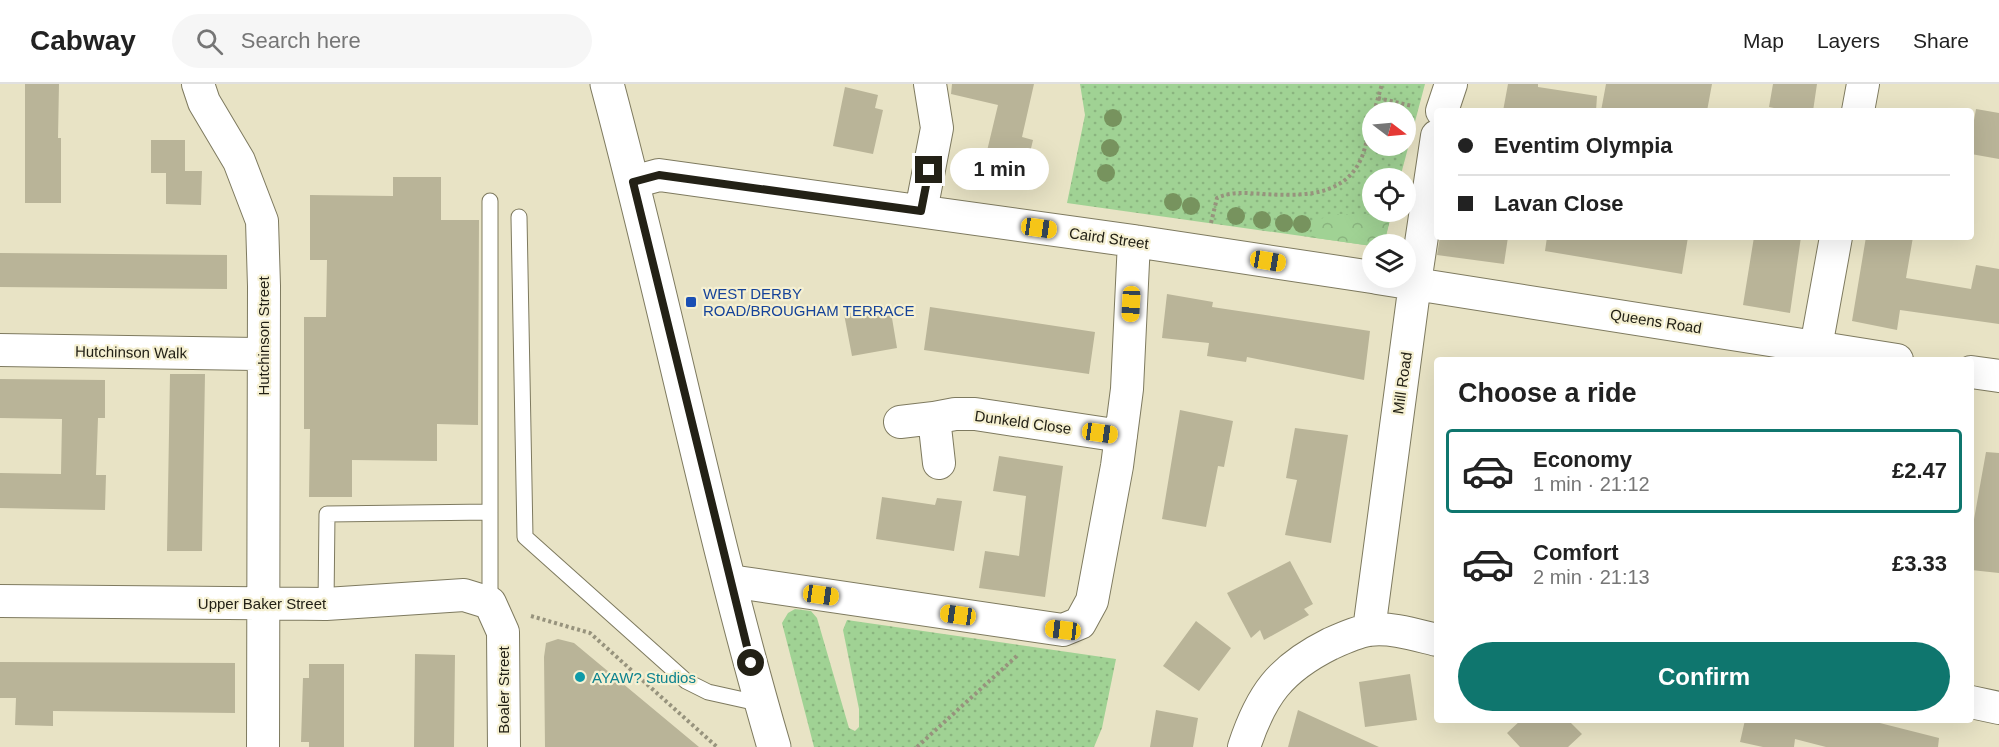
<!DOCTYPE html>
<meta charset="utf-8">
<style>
:root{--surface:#fff;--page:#f6f6f6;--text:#222;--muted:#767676;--line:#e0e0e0;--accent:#0f766e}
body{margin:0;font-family:Arial,sans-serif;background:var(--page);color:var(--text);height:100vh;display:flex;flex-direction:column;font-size:22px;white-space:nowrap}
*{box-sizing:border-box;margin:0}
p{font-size:20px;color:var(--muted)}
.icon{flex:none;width:33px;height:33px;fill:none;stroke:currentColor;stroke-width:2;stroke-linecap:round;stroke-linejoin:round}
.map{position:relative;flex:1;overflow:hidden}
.sheet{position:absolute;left:1434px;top:273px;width:540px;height:366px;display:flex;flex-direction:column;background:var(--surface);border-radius:6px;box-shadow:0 6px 24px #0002}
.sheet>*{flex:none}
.guide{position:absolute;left:1434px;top:24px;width:540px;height:132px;border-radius:6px;box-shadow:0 6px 24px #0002;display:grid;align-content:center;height:132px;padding:0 24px;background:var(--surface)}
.needle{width:39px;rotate:106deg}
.fabs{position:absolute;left:1362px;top:18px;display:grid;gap:12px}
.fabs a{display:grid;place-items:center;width:54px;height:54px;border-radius:50%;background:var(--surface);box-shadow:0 6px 24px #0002;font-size:30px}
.end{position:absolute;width:27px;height:27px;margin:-14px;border:8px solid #232116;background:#fff;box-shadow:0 0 0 3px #fff}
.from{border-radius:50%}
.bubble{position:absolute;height:42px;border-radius:21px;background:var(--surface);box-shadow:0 6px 24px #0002;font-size:20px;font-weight:700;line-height:42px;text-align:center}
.car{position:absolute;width:18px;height:36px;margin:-18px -9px;border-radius:8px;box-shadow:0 0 4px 2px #0007;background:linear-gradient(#f5c518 24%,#345 0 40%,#f5c518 0 76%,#345 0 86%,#f5c518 0)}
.guide b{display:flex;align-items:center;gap:21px;height:57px;font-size:22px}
.guide b+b{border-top:2px solid var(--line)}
.guide i{width:15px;height:15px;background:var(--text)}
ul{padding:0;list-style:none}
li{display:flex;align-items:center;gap:18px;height:84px;margin:0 12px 9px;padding:0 12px;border:3px solid transparent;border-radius:6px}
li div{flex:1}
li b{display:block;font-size:22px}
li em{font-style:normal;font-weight:700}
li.active{border-color:var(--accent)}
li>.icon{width:54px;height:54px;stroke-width:1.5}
h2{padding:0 24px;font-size:27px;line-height:72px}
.button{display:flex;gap:12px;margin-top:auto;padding:12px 24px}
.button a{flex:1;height:69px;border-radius:36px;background:var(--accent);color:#fff;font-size:24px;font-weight:700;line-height:69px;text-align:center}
header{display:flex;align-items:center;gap:36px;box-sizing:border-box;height:84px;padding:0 30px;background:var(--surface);border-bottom:2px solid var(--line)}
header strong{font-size:28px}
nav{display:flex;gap:33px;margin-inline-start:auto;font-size:21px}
.search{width:420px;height:54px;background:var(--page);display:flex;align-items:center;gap:15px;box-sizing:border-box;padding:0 21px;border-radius:33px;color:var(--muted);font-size:22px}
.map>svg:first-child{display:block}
</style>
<header>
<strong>Cabway</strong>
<div class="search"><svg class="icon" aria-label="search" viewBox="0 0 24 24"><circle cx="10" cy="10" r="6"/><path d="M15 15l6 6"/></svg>Search here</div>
<nav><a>Map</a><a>Layers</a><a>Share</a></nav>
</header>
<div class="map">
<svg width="1999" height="663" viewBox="0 0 1999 663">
<defs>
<pattern id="grass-dots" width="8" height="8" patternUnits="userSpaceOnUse" patternTransform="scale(1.5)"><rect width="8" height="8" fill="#a0d294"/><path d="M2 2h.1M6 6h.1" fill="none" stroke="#8ab47f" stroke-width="1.8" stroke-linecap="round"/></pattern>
<pattern id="forest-crowns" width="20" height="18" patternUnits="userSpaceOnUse" patternTransform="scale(1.5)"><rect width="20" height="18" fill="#a0d294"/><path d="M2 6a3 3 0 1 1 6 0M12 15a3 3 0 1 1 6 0" fill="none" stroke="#8ab47f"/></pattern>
</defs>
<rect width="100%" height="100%" fill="#e8e3c5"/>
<!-- grass -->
<path fill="url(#grass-dots)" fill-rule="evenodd" d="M1080,0H1425L1400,94H1372V128H1392L1384,160L1372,162L1067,119L1085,31ZM1372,28H1406V62H1372Z
M795,525L811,527L817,534L849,644L855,647L859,643V625L843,546L847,536L1116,575L1102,644L1094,663H814L782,539L788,529Z"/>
<!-- forest -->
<path fill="url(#forest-crowns)" d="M1330,130H1391L1384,160L1372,162L1309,153L1316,138Z"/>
<!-- building -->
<path fill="#b9b498" d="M25,0H59L58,54H61V119H25Z
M952,0H1034L1022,53L1033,56L1022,102L981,92L998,21L951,10Z
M1508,0H1538V3L1597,12L1596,27H1503Z
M1606,0H1712L1707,27H1601Z
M1773,0H1817L1813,27H1789L1769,23Z
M845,3L878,11L875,24L883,26L873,70L833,62Z
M1976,25L1999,29V75L1971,70V53Z
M151,56H185V87H202L201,121L166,120V89H151Z
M393,93H441V136H479L478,341L437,340V377L352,376V413H309L310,345H304V233H326L327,176H310V111L393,112Z
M1440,153H1508L1504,180L1437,171Z
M1547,153H1688L1682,190L1545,167Z
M1754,153H1801L1790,229L1743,221Z
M1866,153H1913L1906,194L1971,205L1976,181L1999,185V240L1900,226L1897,246L1852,237Z
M0,169L227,171V205L0,203Z
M1167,210L1213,218L1212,223L1370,247L1364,296L1247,273L1246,278L1207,272L1209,259L1162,254Z
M890,222L897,264L852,272L844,230Z
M930,223L1095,248L1089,290L924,266Z
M170,290H205L202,467H167Z
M0,295L105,296V334H98L96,391H106L105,426L0,424V389L61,390L62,335L0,334Z
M1180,326L1233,337L1224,383L1218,382L1206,443L1162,435Z
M1295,344L1348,351L1331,459L1285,451L1297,396L1286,394Z
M1986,368L1999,369V489L1971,486V452Z
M999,372L1063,382L1045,513L979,504L985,467L1019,472L1026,412L993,407Z
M882,413L935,421L937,414L962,417L954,467L876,455Z
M1290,477L1313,520L1304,525L1309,531L1264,556L1260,546L1251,554L1227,509Z
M1196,537L1231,564L1199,607L1163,582Z
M558,555L574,559L699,663H545L544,573L546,559Z
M415,570L455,571L454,663H414Z
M0,578L235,579V629L53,627V642L15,641L16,614H0Z
M309,580H344V663H309V658H301L303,594H309Z
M1410,590L1417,636L1365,643L1359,598Z
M1156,626L1198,634L1193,663H1150Z
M1298,626L1379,663H1288Z
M1521,636H1568L1582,650L1568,663H1520L1507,649Z
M1745,636H1868L1939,654L1938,663H1826L1795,655L1794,663H1763L1740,658Z"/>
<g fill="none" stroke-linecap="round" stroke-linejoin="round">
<defs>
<path id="lane" d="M519,133L525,453L686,597L708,608L762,620
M490,519V117
M326,520L327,430L490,428"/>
<path id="street" d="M198,0L204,18L239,77L262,137L264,202L263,663
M1442,27L1451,0
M1858,27L1863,0
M633,98L659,91L1134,157L1372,193
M921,127L937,44L930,0
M1377,194L1897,276
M1816,263L1836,153
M0,266L263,270
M1971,288L1999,292
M900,338L934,334
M939,379L934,334L955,330H975L1121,352
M730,497L1063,546L1080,539L1092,517L1117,382L1127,305L1134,157
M0,517L326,520L464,511L490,519L503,548L504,663
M1369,546L1415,199L1437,52
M1971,618L1999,624
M1244,663C1261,611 1280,585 1330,560C1341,555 1356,548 1369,546C1391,543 1416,551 1437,556"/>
<path id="highway" d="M607,0C666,220 710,444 774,663"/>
</defs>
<!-- lane casing -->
<use href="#lane" stroke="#7e7a5f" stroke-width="17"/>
<!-- street casing -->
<use href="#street" stroke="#7e7a5f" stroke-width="34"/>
<!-- highway casing -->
<use href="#highway" stroke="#7e7a5f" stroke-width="35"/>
<!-- path -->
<path stroke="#97937d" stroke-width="4" stroke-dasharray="3 3" stroke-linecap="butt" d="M1378,14L1412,22
M1374,28L1382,0
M1211,139L1217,114C1232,107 1246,109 1263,110C1301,112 1347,114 1363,70C1367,58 1369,46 1372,34
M531,532L590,549L717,663
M917,663L1019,570"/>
<!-- lane -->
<use href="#lane" stroke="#fff" stroke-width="15"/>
<!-- street -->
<use href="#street" stroke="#fff" stroke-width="32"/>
<!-- highway -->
<use href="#highway" stroke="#fff" stroke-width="33"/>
</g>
<!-- trees -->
<g fill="#77935e">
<circle cx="1113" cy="34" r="9"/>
<circle cx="1110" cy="64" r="9"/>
<circle cx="1106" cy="89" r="9"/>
<circle cx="1173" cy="118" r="9"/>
<circle cx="1191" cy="122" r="9"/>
<circle cx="1236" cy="132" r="9"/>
<circle cx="1262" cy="136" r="9"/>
<circle cx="1284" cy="139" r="9"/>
<circle cx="1302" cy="140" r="9"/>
</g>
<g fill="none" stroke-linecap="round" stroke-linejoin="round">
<!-- route -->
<path stroke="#232116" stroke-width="8" d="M751,579L633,98L659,91L921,127L929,86"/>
</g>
<!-- markers -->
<rect fill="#1a4fb4" stroke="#f5f0d2" stroke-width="2" x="685" y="212" width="12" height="12" rx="3"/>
<circle fill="#0f9aa8" stroke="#f5f0d2" stroke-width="2" cx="580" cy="593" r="6"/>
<g text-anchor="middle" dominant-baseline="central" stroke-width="4.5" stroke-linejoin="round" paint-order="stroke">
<!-- street labels -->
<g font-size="15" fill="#232116" stroke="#f5f0d2">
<text transform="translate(1109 154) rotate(8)">Caird Street</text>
<text transform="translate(1656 237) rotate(9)">Queens Road</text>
<text transform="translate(263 252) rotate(-90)">Hutchinson Street</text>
<text transform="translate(131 268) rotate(1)">Hutchinson Walk</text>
<text transform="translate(1402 299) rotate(-82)">Mill Road</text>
<text transform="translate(1023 338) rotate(8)">Dunkeld Close</text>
<text x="262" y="519">Upper Baker Street</text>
<text transform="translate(503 606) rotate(-90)">Boaler Street</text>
</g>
<!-- transit labels -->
<g font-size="15" fill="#164399" stroke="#f5f0d2" text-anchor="start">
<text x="703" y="209">WEST DERBY<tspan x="703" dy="17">ROAD/BROUGHAM TERRACE</tspan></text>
</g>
<!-- culture labels -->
<g font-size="15" fill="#0d838f" stroke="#f5f0d2" text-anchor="start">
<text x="592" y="593">AYAW? Studios</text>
</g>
</g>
</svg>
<div class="fabs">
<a><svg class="needle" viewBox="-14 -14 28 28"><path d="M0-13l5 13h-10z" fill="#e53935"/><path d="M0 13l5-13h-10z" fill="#767676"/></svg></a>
<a><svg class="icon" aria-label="locate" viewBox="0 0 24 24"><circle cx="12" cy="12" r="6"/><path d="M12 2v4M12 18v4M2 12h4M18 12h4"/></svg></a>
<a><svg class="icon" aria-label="layers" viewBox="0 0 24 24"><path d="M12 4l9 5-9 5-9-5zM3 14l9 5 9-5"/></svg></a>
</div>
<i class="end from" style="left:751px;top:579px"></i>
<i class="end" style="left:929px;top:86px"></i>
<div class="bubble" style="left:950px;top:64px;width:99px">1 min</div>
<i class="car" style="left:1039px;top:144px;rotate:98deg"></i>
<i class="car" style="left:1268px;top:177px;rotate:99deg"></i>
<i class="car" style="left:1131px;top:220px;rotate:183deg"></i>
<i class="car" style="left:1100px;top:349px;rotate:98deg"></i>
<i class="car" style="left:821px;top:511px;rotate:98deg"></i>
<i class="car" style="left:958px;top:531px;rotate:278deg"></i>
<i class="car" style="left:1063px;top:546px;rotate:277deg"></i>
<div class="guide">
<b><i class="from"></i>Eventim Olympia</b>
<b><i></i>Lavan Close</b>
</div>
<section class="sheet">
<h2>Choose a ride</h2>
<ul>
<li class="active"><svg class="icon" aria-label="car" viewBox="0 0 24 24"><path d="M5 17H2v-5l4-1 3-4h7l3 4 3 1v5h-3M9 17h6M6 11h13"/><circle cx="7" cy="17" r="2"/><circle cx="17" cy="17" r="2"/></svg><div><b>Economy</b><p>1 min · 21:12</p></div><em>£2.47</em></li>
<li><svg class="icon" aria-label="car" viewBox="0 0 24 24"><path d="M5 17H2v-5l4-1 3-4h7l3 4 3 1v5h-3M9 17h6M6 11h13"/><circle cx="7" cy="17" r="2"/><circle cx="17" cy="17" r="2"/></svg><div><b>Comfort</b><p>2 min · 21:13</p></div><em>£3.33</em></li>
</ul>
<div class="button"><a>Confirm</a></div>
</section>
</div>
